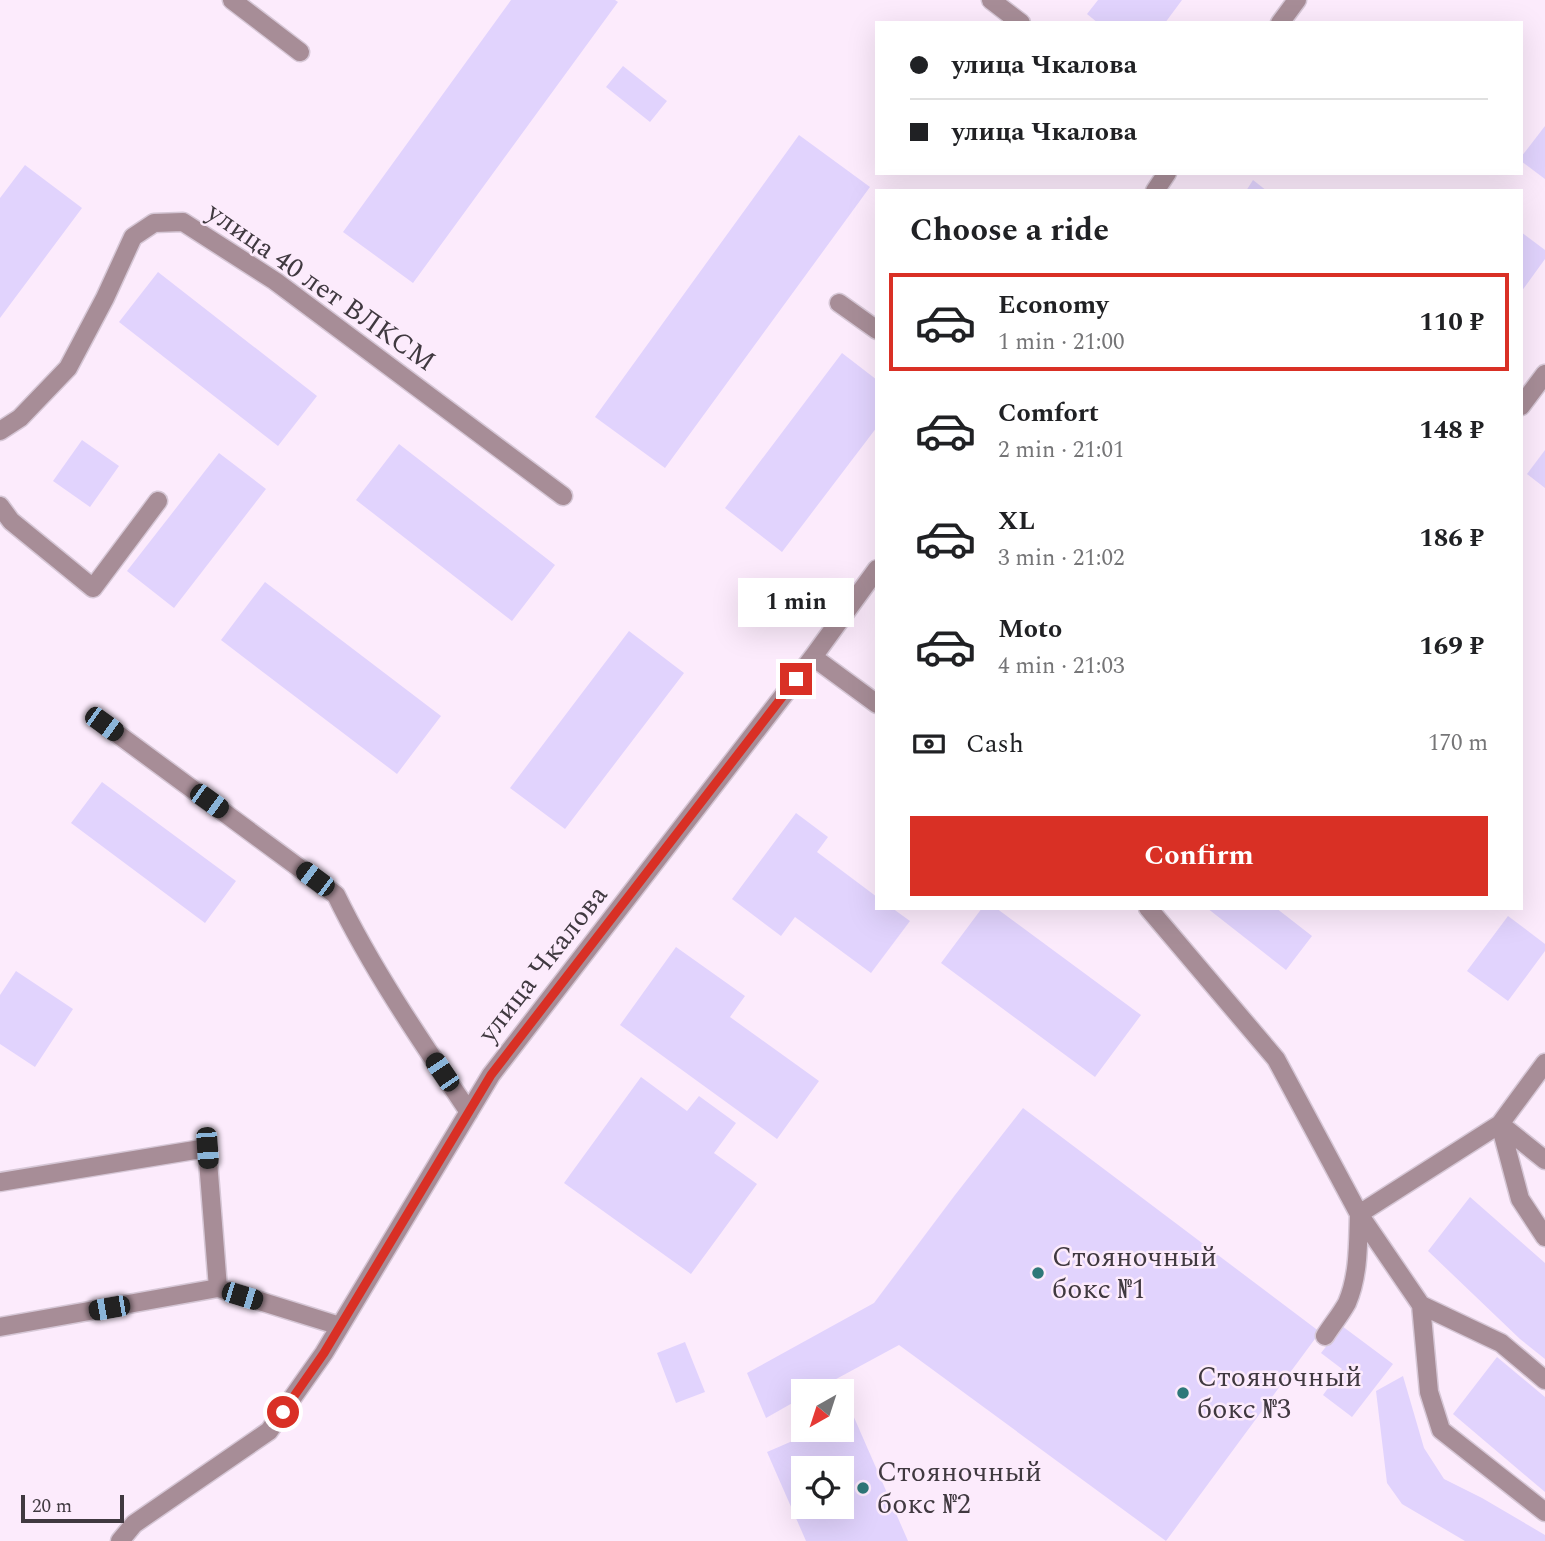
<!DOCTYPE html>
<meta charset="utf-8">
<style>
:root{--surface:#fff;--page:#f6f6f6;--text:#202124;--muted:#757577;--line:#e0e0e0;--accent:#d93025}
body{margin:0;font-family:Spectral,serif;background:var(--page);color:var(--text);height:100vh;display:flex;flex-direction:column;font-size:26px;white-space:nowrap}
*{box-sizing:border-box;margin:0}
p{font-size:23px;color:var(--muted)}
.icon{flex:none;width:38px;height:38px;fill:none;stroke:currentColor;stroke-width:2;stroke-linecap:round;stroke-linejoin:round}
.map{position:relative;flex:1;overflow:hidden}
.drawer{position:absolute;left:875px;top:189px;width:648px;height:721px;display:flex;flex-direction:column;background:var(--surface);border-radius:0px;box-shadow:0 7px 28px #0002}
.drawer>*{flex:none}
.guide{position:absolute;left:875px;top:21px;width:648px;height:154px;border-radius:0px;box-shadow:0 7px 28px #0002;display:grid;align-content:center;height:154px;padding:0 35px;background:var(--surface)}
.needle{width:46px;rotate:219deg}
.buttons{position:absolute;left:791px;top:1379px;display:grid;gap:14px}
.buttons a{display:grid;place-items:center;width:63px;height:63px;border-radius:0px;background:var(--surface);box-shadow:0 7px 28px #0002;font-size:35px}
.scale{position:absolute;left:21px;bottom:18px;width:103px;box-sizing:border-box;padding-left:7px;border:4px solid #403940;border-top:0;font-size:19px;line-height:24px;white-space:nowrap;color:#403940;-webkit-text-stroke:5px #fcebfc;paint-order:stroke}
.end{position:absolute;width:32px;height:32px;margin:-16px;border:9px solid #d93025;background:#fff;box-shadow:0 0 0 4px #fff}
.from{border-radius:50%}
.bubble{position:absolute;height:49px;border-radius:0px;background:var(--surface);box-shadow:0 7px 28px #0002;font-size:23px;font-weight:700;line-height:49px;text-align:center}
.car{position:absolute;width:21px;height:42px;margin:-21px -10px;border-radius:9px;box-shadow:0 0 5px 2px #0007;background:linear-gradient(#222 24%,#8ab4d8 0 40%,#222 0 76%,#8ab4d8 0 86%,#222 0)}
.guide b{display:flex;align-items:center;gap:24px;height:66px;font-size:26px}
.guide b+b{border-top:2px solid var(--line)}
.guide i{width:18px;height:18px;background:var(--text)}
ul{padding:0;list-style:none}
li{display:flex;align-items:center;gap:21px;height:98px;margin:0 14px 10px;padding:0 21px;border:4px solid transparent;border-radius:0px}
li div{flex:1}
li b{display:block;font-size:26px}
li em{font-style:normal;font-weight:700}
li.current{border-color:var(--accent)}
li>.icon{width:63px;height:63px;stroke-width:1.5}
h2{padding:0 35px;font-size:32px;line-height:84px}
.pay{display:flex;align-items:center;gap:18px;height:77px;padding:0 35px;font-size:26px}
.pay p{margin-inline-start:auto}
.primary-button{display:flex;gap:14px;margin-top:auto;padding:14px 35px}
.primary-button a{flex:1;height:80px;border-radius:0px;background:var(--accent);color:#fff;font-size:28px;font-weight:700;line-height:80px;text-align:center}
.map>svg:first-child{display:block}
</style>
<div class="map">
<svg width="1545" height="1541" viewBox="0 0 1545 1541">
<rect width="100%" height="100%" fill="#fcebfc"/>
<!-- building -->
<path fill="#e1d3fd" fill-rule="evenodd" d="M511,0H615L618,2L413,283L343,232Z
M1098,0H1182L1165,23H1098L1087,14Z
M623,66L667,101L650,122L606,87Z
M1545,126V179L1521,161V157Z
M799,135L870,187L665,468L595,417Z
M25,165L82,208L0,318V198Z
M1253,180L1267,191H1246Z
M1521,232L1545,250V259L1521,292Z
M158,272L317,396L278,446L119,322Z
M842,353L877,380V427L782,552L725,508Z
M82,440L119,466L90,507L53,481Z
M399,444L555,565L512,621L356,500Z
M1545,450V488L1527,474Z
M219,453L266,489L174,608L127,571Z
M265,582L441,716L397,774L221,640Z
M629,631L684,673L565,829L510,788Z
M102,782L236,881L205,923L71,823Z
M796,813L828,837L817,852L877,897V908H892L910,921L871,973L795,917L781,936L732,899Z
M982,908H996L1141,1015L1095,1077L941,963Z
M1207,908H1276L1312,936L1286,970Z
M1508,916L1545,944V951L1508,1001L1467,971Z
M676,947L745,996L730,1017L819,1081L777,1139L620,1025Z
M16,971L73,1009L35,1067L0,1044V995Z
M641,1077L687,1111L699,1096L736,1123L714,1153L757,1184L691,1274L564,1183Z
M1023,1108L1320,1332L1166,1541L899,1345L814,1391H803V1397L766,1418L747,1373L874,1303L955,1195Z
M1470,1197L1545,1263V1359L1520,1339L1428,1251Z
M1342,1326L1393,1364L1352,1417L1323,1395L1342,1369L1321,1353Z
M685,1342L705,1392L676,1403L657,1353Z
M1497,1357L1545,1397V1492L1453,1414Z
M1403,1376L1424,1448L1444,1479L1482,1498L1545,1535V1541H1465L1402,1504L1387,1483L1376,1391Z
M853,1415L908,1541H806L767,1452L818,1430H842V1419ZM803,1468H842V1507H803Z"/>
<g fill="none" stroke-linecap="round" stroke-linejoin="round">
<defs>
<path id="minor" d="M232,0L300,52
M991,0L1021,23
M1280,23L1297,0
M1155,191L1167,173
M839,303L877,330
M1521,406L1545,374
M0,431L20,418L68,368L105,298L133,237L154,223L183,222L275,281L563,496
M0,506L11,521L93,588L158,501
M813,657L877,704
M104,724L336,895C373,971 421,1041 469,1112
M1148,908L1276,1059L1359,1214L1421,1305L1429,1392L1441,1430L1545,1512
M1500,1124L1520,1199L1545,1237
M1500,1124L1545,1160
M0,1182L207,1148L218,1288
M1359,1214L1500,1124L1545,1063
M1421,1305L1501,1343L1545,1380
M0,1327L218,1288L340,1326
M1325,1336C1332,1325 1341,1314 1347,1303C1359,1275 1358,1243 1359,1214
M120,1541L134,1524L269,1431L324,1353L491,1075L813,657L877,569"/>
</defs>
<!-- minor casing -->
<use href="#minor" stroke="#d6c7d6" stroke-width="21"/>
<!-- minor -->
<use href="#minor" stroke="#a78d97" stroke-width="18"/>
</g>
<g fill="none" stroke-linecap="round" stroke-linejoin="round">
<!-- route -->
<path stroke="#d93025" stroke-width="9" d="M283,1412L324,1353L491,1075L796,679"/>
</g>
<!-- markers -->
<g fill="#2e7879" stroke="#fcebfc" stroke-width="2.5">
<circle cx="1038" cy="1273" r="7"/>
<circle cx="1183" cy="1393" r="7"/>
<circle cx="863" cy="1488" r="7"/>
</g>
<g text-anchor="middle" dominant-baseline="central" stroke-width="5" stroke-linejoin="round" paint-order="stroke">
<!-- street labels -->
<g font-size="28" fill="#403940" stroke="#fcebfc">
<text transform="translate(321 287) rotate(35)">улица 40 лет ВЛКСМ</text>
<text transform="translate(543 964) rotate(-52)">улица Чкалова</text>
</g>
<!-- poi labels -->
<g font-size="28" fill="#403940" stroke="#fcebfc" text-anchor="start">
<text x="1052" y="1257">Стояночный<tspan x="1052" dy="32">бокс №1</tspan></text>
<text x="1197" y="1377">Стояночный<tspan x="1197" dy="32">бокс №3</tspan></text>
<text x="877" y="1472">Стояночный<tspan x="877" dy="32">бокс №2</tspan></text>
</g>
</g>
</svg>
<div class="buttons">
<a><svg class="needle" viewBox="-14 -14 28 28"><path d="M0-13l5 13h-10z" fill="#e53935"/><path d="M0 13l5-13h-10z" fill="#757577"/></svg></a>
<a><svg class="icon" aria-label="locate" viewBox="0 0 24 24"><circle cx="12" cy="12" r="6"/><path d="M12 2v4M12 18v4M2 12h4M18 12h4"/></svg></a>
</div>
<div class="scale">20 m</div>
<i class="end from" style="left:283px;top:1412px"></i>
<i class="end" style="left:796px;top:679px"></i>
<div class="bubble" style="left:738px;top:578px;width:116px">1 min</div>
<i class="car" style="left:104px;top:724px;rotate:126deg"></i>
<i class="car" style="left:209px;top:801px;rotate:126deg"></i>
<i class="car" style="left:315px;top:879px;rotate:307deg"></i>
<i class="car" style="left:442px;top:1072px;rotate:326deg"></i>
<i class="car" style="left:207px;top:1148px;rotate:176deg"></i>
<i class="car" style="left:242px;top:1296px;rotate:107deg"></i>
<i class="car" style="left:109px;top:1308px;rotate:260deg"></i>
<div class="guide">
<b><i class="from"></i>улица Чкалова</b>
<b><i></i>улица Чкалова</b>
</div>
<section class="drawer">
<h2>Choose a ride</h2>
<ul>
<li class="current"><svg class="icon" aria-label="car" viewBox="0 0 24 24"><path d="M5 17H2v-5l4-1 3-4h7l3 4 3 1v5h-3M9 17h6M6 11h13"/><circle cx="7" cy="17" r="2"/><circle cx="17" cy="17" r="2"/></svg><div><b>Economy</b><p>1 min · 21:00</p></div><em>110 ₽</em></li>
<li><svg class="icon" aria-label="car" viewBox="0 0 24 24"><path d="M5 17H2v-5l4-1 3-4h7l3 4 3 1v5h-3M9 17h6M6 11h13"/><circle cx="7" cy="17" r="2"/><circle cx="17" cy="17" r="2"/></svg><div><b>Comfort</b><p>2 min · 21:01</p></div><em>148 ₽</em></li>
<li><svg class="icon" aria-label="car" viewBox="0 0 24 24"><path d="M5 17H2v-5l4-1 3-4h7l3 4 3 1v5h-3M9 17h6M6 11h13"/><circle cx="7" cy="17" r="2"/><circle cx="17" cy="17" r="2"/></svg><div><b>XL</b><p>3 min · 21:02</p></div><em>186 ₽</em></li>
<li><svg class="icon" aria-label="car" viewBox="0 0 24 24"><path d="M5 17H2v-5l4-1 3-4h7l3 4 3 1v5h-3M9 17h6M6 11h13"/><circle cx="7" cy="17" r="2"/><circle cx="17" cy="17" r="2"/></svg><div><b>Moto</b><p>4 min · 21:03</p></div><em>169 ₽</em></li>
</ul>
<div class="pay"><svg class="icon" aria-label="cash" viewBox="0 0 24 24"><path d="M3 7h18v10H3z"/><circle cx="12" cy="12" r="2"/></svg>Cash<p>170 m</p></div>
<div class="primary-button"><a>Confirm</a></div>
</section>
</div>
